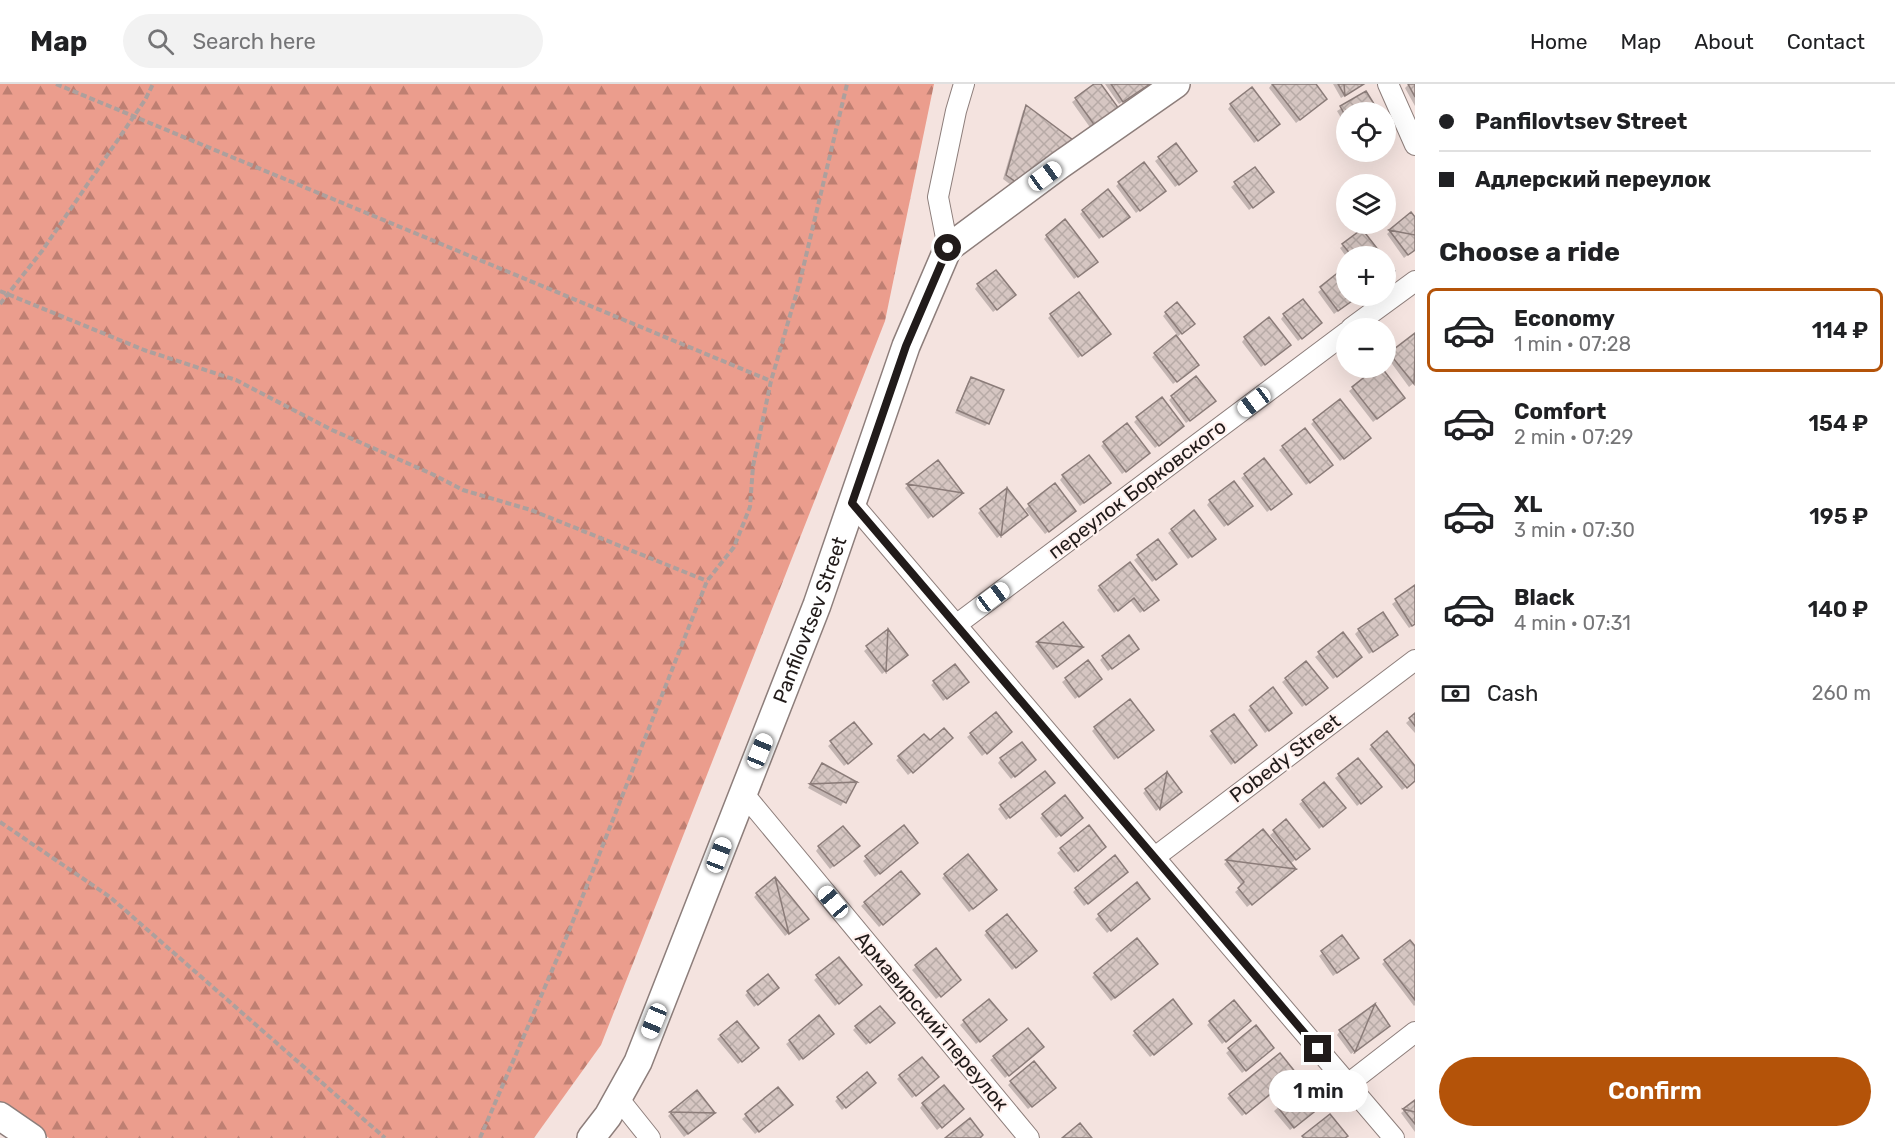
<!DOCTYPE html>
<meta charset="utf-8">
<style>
:root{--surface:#fff;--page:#f2f2f2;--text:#202124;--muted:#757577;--line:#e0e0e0;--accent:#b45309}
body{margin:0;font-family:Rubik,sans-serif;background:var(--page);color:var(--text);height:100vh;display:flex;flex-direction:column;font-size:22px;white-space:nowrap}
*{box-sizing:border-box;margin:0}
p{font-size:20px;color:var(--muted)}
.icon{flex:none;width:33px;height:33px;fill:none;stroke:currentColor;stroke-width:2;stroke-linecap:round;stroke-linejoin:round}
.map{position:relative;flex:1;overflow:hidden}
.details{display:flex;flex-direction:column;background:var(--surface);width:480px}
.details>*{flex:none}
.banner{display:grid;align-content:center;height:132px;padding:0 24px;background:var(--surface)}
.fabs{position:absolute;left:1336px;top:18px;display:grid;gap:12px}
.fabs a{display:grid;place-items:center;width:60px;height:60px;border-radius:50%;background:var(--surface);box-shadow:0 6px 24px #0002;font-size:30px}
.end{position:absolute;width:27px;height:27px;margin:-14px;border:8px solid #211b1a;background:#fff;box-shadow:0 0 0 3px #fff}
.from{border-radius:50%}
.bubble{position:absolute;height:42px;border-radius:21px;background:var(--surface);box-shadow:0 6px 24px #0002;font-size:20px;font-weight:600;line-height:42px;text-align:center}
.car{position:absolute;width:18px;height:36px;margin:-18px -9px;border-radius:8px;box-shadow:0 0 4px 2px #0007;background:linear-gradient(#fff 24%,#345 0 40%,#fff 0 76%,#345 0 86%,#fff 0)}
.banner b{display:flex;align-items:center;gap:21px;height:57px;font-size:22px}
.banner b+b{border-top:2px solid var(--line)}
.banner i{width:15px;height:15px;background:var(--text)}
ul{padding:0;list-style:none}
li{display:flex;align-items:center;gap:18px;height:84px;margin:0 12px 9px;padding:0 12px;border:3px solid transparent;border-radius:9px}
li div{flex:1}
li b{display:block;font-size:22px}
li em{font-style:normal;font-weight:600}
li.active{border-color:var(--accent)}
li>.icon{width:54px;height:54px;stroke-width:1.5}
h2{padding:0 24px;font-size:27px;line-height:72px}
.pay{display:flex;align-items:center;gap:15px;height:66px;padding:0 24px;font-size:22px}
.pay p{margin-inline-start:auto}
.action{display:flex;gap:12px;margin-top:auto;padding:12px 24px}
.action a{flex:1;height:69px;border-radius:36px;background:var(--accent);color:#fff;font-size:24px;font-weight:600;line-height:69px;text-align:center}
header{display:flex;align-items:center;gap:36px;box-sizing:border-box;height:84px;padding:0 30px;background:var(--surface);border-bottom:2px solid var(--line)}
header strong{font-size:28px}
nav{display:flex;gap:33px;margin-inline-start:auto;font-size:21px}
.search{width:420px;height:54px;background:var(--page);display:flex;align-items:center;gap:15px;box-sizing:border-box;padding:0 21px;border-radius:33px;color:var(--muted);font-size:22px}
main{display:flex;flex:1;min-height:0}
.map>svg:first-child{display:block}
</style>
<header>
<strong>Map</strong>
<div class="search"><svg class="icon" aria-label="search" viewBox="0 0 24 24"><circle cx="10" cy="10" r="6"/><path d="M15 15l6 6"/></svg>Search here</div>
<nav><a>Home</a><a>Map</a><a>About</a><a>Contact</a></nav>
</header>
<main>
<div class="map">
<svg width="1415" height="1054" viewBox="0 0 1415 1054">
<defs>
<pattern id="forest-firs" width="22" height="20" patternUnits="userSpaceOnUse" patternTransform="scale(1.5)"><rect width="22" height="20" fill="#eb9d8d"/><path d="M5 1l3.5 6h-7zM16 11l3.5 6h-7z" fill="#be7f72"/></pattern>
<pattern id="building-cross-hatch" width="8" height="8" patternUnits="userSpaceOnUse" patternTransform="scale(1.5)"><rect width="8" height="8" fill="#d6c6c2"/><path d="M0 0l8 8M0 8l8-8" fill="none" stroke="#b7aaa6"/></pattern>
</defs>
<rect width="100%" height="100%" fill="#f4e3df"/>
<!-- forest -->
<path fill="url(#forest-firs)" d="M0,0H934L885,237L601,961L534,1054H49L0,1018Z"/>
<!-- shadow -->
<path fill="#0003" d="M1097,0H1100L1094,49L1072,18Z
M1105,0H1149L1119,20Z
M1272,0H1314L1322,18L1296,39L1269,4Z
M1333,0H1364L1341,14Z
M1409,0H1415V22L1405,4Z
M1366,9L1377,28H1347V44L1337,27Z
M1231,21L1275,43L1254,59L1228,25Z
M1026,23L1074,59L1011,101L1003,95L1023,27Z
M1176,61L1192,91L1175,103L1155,77Z
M1254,85L1269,111L1249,126L1231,103Z
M1119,99L1160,110L1136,129L1116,102Z
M1083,127L1124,136L1099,155L1080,130Z
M1362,147L1381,172L1347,174L1340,164Z
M1390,147L1415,165L1404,174L1387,150Z
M1047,152L1092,181L1074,195L1044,155Z
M1340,190L1347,198V212H1357L1334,230L1318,208Z
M978,201L1010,215L993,228L975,205Z
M1166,229L1189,243L1176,254L1193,284L1173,300L1152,273L1178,252L1163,232Z
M1051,231L1106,253L1078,274L1048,234Z
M1284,231L1317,242L1298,257L1281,235Z
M1415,251V298L1409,303L1387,273Z
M1245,254L1286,264L1261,283L1242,258Z
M1380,284L1403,314L1373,338L1349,307Z
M971,294L988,339L985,342L955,329L968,298Z
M1172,313L1211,321L1186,339L1169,316Z
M1137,335L1179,345L1155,364L1134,338Z
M1314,337L1365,358L1340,377L1311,340Z
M1304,346L1328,385L1306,401L1279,366Z
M1104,359L1145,372L1122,390L1101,362Z
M1264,376L1286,413L1267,428L1241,394Z
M1063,392L1105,402L1080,422L1060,396Z
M908,401L958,412L928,435L905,404Z
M1055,401L1071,430L1045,450L1025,425Z
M1210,417L1248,425L1224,443L1207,421Z
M981,426L1023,434L997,454L978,429Z
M1194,428L1211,458L1188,475L1168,449Z
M1158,457L1172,483L1152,498L1134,476Z
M1100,503L1153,519L1140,529L1130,516L1114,529L1097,506Z
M1415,503V540L1409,544L1392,520Z
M1359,546L1393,554L1369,570L1355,550Z
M888,547L902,574L882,590L864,567Z
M1343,551L1357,577L1333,595L1315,573Z
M1038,559L1077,567L1053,586L1035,562Z
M1133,568L1108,587L1100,576L1103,573Z
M1088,578L1097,598L1075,615L1062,598Z
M1306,579L1322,608L1302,623L1282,598Z
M934,598L963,602L943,617L931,601Z
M1251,623L1287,632L1265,649L1248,626Z
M996,630L1007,652L982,672L967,653Z
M1415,631V649L1406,639Z
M1233,632L1252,664L1231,681L1209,652Z
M854,640L867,663L844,682L828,662Z
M1095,644L1148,650L1114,676L1092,647Z
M924,652L929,658L951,654L908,691L896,676Z
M1372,662L1415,696L1402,706L1369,665Z
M1001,675L1031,679L1011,695L998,679Z
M1358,676L1376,706L1357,722L1335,694Z
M822,680L855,698L841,722L808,704Z
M1049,703L1006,736L998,725L1001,722Z
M1146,706L1177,711L1156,727L1143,709Z
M1303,717L1340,728L1319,745L1299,720Z
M1043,731L1078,737L1056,754L1040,734Z
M1286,738L1304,768L1290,780L1291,788L1247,823L1235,808L1242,802L1224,780L1227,777L1277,764L1279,762L1270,751Z
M903,743L913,762L875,793L863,777Z
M1088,743L1101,766L1074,789L1057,769Z
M819,763L854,765L830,785L816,767Z
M901,789L915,813L879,843L861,822Z
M945,791L992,810L969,828L942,794Z
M1123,791L1084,822L1073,808L1076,805Z
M1136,801L1145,818L1107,849L1095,835Z
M757,810L803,838L785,852L754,813Z
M987,848L1032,870L1012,886L984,851Z
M1342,853L1353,877L1333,892L1319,872Z
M1415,864V921L1414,922L1382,880L1385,877Z
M936,866L956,899L936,915L912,886Z
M838,875L856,904L835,922L814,896Z
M1153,883L1111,917L1092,893L1095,890Z
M774,907L754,923L745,911L748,908Z
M989,917L1002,939L976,960L960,941Z
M819,934L829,953L799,977L786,960Z
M1210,938L1246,940L1222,960L1207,941Z
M737,939L754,967L738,980L717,955Z
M889,942L866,961L853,946L856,943Z
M1187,943L1150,973L1132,951L1136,948Z
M1256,943L1269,967L1242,989L1226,969Z
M1385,945L1351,970L1337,951L1340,947Z
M1038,966L1005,994L990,976L994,973Z
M900,992L934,997L912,1014L897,995Z
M1291,992L1242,1032L1227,1014L1230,1011Z
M1011,998L1051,1007L1028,1025L1008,1001Z
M1304,1001L1317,1025L1290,1046L1274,1027Z
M870,1002L842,1026L835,1017L838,1014Z
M778,1005L788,1024L755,1050L742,1035Z
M1415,1018V1048L1401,1029Z
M923,1020L959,1028L937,1046L920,1024Z
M671,1029L710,1032L684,1053L668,1032Z"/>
<!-- building -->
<path fill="url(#building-cross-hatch)" stroke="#8b7c79" stroke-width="1.5" d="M1094,0H1101L1122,29L1098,46L1075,14Z
M1111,0H1150L1123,18Z
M1272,0H1316L1327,15L1300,36Z
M1338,0H1344L1345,12Z
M1344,0H1364L1345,12Z
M1408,0H1415V13Z
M1252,3L1280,40L1258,57L1230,20Z
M1366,7L1379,28H1347V35L1340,22Z
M1026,21L1077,59L1016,98L1006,91Z
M1176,59L1197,87L1179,101L1158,73Z
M1144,78L1166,107L1140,127L1118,98Z
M1255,83L1274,108L1253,124L1234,98Z
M1108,105L1130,133L1103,153L1082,126Z
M1411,128L1415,133V151L1389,146Z
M1065,135L1098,178L1078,193L1046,151Z
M1362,145L1383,172H1352L1342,160Z
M1389,146L1415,151V166L1408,171Z
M1386,176L1395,187L1386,194Z
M996,186L1016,211L997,226L977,200Z
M1340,187L1347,196V212H1359L1338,227L1320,203Z
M1079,208L1111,250L1082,272L1050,230Z
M1303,215L1322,239L1302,255L1283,230Z
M1177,218L1195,240L1182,250L1165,228Z
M1269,233L1291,261L1265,281L1244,253Z
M1415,249V269L1414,300L1389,269Z
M1176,251L1199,281L1177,298L1154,269Z
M1376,284H1382L1405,314L1377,335L1352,303Z
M1196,292L1216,317L1190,337L1171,312Z
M971,293L1004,306L989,340L957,326Z
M1162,313L1184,342L1159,362L1136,333Z
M1340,315L1371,354L1344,375L1313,336Z
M1127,339L1150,369L1126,388L1103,358Z
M1305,344L1333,381L1310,399L1282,362Z
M1089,371L1111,399L1084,419L1062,391Z
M1264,374L1292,410L1271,426L1244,390Z
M938,376L963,409L907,400Z
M1234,397L1253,422L1228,441L1209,416Z
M1055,399L1076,427L1049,448L1028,420Z
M907,400L963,409L933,433Z
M1007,404L1028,431L1001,452Z
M1007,404L1001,452L980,425Z
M1194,426L1216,455L1192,473L1171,445Z
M1158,455L1177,480L1156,496L1137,471Z
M1130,478L1159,516L1144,527L1134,514L1118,527L1099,502Z
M1415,501V540L1412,542L1395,515Z
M1383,528L1398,551L1373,568L1358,545Z
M1063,538L1083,563L1037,558Z
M888,545L908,571L886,588Z
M888,545L886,588L866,562Z
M1343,548L1362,573L1337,593L1318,568Z
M1129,551L1139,565L1112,585L1102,572Z
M1037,558L1083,563L1057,583Z
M1088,576L1102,595L1079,613L1065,594Z
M1306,577L1328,604L1306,621L1285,594Z
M955,580L969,598L947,615L933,597Z
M1273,603L1292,629L1269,647L1250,622Z
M1130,615L1154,646L1118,674L1094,643Z
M996,628L1012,648L987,670L970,649Z
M1415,629V642L1409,634Z
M1234,630L1257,661L1235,679L1211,647Z
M854,638L872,660L848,680L830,657Z
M944,644L953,654L913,689L898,672L924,650L930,656Z
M1387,647L1415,682V697L1407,704L1371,661Z
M1022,658L1036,676L1015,693L1000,674Z
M1358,674L1382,703L1361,720L1338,690Z
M822,679L857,698L810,700Z
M1045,687L1055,699L1010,734L1000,721Z
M1167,688L1182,708L1160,725Z
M1167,688L1160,725L1145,705Z
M857,698L846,719L810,700Z
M1324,698L1346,724L1323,743L1302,716Z
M1065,711L1083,734L1061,752L1042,730Z
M1286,735L1310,765L1296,776L1273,746Z
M904,741L918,759L880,790L865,772Z
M1089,741L1106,763L1078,787L1060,764Z
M843,742L860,762L834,782L818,762Z
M1263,745L1296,785L1226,776Z
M968,770L997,806L973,825L944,790Z
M1115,771L1128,788L1088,820L1075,804Z
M1226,776L1296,785L1252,821L1238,804L1244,798Z
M901,787L920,810L883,841L864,818Z
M775,793L809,835L789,850Z
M775,793L789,850L756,809Z
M1137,798L1150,815L1111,847L1098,830Z
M1007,830L1037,867L1016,884L986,847Z
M1342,851L1359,874L1337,889L1321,867Z
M1137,854L1158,880L1115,914L1094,889Z
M1410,856L1415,862V916L1384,876Z
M936,864L961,896L941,913L915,881Z
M839,873L862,901L839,920L816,891Z
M768,890L779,904L758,921L747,907Z
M989,915L1007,936L980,958L963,936Z
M1173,915L1192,940L1154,971L1134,947Z
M1234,916L1251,937L1226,958L1209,937Z
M1375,920L1390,942L1355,968Z
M1375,920L1355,968L1339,946Z
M880,922L895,939L870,959L855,942Z
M819,931L834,950L803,975L789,956Z
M737,937L759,964L742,978L720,951Z
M1256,941L1274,964L1246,987L1228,964Z
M1028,944L1044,963L1009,992L993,972Z
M1280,969L1296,989L1246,1030L1229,1010Z
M922,973L939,993L916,1012L899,991Z
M1034,977L1056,1004L1032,1023L1010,997Z
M867,988L876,999L846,1024L837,1013Z
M1305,999L1323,1021L1294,1044L1277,1022Z
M944,1001L964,1025L942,1044L922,1019Z
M778,1003L793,1021L759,1048L745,1030Z
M697,1006L715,1029L670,1028Z
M1415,1016V1028L1403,1025Z
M1403,1025L1415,1028V1040Z
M670,1028L715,1029L688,1050Z
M1330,1030L1348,1052L1345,1054H1304L1302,1052Z
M970,1034L983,1051L980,1054H945Z
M1080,1039L1092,1054H1062Z"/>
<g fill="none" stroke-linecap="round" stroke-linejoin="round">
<defs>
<path id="street" d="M1388,0L1415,61
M948,164L938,113L956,27L964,0
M1351,244L1415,197
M852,419L1394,1054
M956,541L1347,248
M743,709L1029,1054
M1155,773L1415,576
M1348,1000L1415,948
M618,1014L650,1054"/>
<g id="secondary">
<path d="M0,1032L32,1054"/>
<path id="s1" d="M591,1054L608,1032L638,978L817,521L906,262L948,164L1060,81L1176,0"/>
</g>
</defs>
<!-- street casing -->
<use href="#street" stroke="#8d7e7b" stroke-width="22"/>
<!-- secondary casing -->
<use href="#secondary" stroke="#8d7e7b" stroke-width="30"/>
<!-- path -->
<path stroke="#ada09d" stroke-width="4" stroke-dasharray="6 3" stroke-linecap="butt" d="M56,0L771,297
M0,207L144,266L236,296L332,346L432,390L463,406L531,426L707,497
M0,220L42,167L145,16L153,0
M0,738L110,813L385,1054
M480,1054L569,847L707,497L734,463L750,423L753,382L771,297L800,197L847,0"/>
<!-- street -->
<use href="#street" stroke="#fff" stroke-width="20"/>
<!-- secondary -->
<use href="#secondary" stroke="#fff" stroke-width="27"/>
</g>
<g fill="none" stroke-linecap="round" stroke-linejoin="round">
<!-- route -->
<path stroke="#211b1a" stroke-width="8" d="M948,164L906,262L852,419L1318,965"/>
</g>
<g text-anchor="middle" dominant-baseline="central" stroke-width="4.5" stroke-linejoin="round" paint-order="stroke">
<!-- street labels -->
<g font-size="20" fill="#211b1a" stroke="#fff1ee">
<text transform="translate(1137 405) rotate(-37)">переулок Борковского</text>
<text stroke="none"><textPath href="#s1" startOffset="564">Panfilovtsev Street</textPath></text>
<text transform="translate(1285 674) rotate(-37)">Pobedy Street</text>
<text transform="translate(932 937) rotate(50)">Армавирский переулок</text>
</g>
</g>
</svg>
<div class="fabs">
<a><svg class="icon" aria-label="locate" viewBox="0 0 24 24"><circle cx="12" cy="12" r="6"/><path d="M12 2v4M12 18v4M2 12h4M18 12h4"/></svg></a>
<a><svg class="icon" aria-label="layers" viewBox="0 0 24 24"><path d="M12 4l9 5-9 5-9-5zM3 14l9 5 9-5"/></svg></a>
<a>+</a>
<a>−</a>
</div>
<i class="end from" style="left:948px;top:164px"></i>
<i class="end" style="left:1318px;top:965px"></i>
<div class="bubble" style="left:1269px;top:986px;width:99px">1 min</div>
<i class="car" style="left:1045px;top:92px;rotate:54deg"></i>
<i class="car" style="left:1254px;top:318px;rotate:233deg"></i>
<i class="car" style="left:993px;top:513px;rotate:53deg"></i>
<i class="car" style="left:760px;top:667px;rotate:22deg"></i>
<i class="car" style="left:719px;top:771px;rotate:21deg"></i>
<i class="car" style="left:833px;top:818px;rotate:320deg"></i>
<i class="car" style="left:654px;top:937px;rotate:202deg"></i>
</div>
<section class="details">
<div class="banner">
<b><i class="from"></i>Panfilovtsev Street</b>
<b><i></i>Адлерский переулок</b>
</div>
<h2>Choose a ride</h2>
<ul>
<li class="active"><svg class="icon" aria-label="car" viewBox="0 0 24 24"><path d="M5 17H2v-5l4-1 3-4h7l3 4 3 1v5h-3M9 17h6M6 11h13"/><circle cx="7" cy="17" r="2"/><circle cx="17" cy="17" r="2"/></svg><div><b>Economy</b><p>1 min · 07:28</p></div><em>114 ₽</em></li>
<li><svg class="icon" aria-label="car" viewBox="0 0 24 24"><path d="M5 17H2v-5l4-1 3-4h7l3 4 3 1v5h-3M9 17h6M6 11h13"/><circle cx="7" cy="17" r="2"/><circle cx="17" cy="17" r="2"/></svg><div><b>Comfort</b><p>2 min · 07:29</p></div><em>154 ₽</em></li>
<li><svg class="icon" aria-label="car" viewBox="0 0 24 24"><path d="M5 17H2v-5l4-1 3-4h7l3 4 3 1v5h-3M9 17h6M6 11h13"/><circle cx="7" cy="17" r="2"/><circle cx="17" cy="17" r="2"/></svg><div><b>XL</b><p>3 min · 07:30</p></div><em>195 ₽</em></li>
<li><svg class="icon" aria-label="car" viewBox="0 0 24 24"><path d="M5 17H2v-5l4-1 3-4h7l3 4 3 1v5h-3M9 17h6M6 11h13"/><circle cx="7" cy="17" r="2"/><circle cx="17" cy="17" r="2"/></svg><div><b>Black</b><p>4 min · 07:31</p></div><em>140 ₽</em></li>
</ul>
<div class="pay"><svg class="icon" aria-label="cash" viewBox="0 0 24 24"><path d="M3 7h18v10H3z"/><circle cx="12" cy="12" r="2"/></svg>Cash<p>260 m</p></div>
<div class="action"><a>Confirm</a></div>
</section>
</main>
